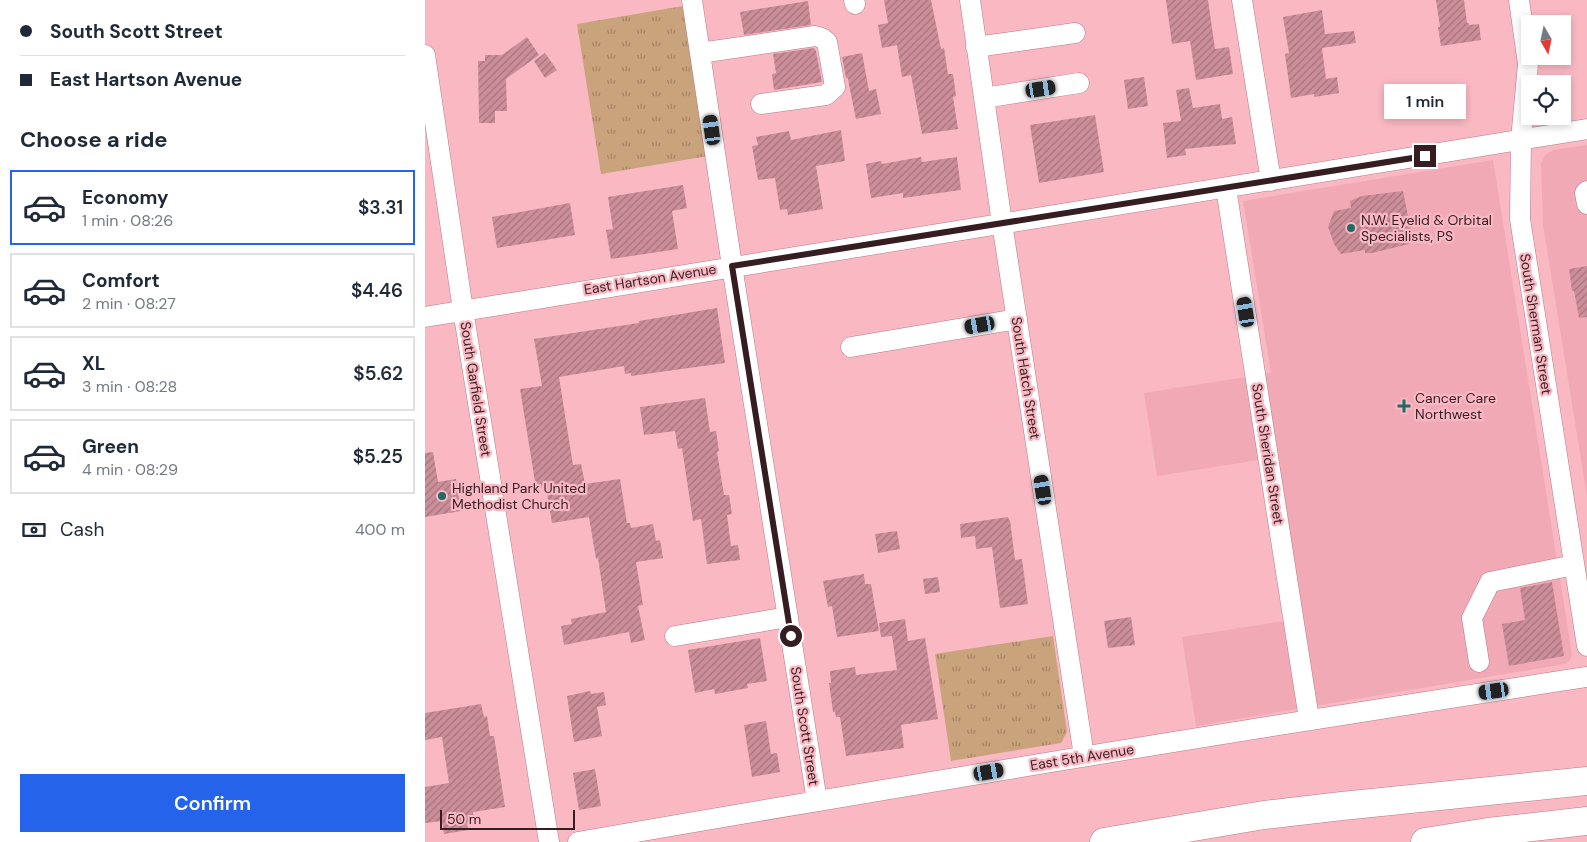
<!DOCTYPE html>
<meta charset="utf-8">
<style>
:root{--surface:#fff;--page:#f6f6f7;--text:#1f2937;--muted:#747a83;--line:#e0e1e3;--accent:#2563eb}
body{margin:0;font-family:"DM Sans",sans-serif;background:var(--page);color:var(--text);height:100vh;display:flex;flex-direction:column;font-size:19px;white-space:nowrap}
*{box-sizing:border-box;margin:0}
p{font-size:16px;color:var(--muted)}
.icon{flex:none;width:28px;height:28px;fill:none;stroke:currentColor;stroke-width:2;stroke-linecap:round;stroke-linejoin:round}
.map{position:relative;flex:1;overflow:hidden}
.sheet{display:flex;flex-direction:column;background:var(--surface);width:425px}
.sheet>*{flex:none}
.top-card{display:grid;align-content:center;height:110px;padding:0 20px;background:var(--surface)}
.needle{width:32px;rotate:171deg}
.tools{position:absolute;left:1096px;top:15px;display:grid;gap:10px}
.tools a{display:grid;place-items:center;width:50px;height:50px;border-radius:0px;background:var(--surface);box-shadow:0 2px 8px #0003;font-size:25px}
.scale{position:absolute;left:15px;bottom:12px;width:135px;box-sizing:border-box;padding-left:5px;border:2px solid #351d22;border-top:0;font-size:14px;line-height:18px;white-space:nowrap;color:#351d22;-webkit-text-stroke:4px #fab8c3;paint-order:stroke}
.end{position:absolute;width:22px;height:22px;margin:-11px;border:6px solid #351d22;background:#fff;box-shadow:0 0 0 2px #fff}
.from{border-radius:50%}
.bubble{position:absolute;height:35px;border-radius:0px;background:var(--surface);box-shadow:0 2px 8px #0003;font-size:16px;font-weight:600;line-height:35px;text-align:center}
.car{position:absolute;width:15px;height:30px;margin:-15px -8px;border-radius:6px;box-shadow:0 0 4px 1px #0007;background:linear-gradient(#222 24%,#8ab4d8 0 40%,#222 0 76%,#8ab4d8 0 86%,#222 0)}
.top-card b{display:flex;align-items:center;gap:18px;height:48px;font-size:19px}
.top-card b+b{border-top:1px solid var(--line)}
.top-card i{width:12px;height:12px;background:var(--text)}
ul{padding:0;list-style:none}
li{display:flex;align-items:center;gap:15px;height:75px;margin:0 10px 8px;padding:0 10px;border:2px solid var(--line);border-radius:0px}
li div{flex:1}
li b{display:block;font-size:19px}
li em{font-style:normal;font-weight:600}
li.current{border-color:var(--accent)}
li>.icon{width:45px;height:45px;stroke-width:1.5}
h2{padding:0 20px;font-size:22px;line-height:60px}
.pay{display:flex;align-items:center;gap:12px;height:55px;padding:0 20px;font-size:19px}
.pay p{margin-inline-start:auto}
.button{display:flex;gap:10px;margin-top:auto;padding:10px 20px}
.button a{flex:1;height:58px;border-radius:0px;background:var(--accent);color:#fff;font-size:20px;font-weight:600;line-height:58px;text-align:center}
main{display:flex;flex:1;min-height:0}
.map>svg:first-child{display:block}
</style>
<main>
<section class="sheet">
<div class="top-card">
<b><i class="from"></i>South Scott Street</b>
<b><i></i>East Hartson Avenue</b>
</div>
<h2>Choose a ride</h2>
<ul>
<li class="current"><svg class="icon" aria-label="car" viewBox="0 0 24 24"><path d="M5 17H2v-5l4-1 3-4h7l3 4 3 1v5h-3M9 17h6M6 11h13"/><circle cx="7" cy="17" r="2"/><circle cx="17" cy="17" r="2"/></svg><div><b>Economy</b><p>1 min · 08:26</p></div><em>$3.31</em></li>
<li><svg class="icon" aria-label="car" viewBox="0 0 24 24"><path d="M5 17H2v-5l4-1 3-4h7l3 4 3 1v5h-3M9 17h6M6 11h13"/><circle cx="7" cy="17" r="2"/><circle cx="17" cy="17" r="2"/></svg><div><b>Comfort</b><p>2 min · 08:27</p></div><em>$4.46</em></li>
<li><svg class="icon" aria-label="car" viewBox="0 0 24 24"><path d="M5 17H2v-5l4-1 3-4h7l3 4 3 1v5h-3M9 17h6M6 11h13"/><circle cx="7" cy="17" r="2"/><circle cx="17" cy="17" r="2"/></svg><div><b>XL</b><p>3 min · 08:28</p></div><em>$5.62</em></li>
<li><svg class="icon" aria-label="car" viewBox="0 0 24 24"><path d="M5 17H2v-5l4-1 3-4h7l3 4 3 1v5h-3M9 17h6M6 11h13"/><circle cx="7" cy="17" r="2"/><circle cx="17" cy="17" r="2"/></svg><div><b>Green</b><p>4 min · 08:29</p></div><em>$5.25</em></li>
</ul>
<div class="pay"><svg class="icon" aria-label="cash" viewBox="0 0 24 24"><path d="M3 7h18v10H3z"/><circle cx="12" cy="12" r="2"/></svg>Cash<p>400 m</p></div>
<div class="button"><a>Confirm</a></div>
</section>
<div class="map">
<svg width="1162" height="842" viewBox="0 0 1162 842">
<defs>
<pattern id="grass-tufts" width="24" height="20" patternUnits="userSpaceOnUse" patternTransform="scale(1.25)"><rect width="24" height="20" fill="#c9a37c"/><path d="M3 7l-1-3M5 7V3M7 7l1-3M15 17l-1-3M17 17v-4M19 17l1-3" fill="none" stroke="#a48465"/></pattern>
<pattern id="building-hatch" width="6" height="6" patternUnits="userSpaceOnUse" patternTransform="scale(1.25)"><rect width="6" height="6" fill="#cc8e99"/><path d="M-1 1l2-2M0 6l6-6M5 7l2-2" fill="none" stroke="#a6737c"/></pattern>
</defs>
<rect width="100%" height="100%" fill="#fab8c3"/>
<!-- built -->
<path fill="#f2a9b6" d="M1162,145V496L1118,225L1116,163L1120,155L1129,150Z
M1068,160L1147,654L1145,660L1140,664L771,726L757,637L860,621L834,460L732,476L719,393L846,373L818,201Z"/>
<!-- grass -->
<path fill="url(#grass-tufts)" d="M258,6L283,156L176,174L152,24Z
M628,636L642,732L636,743L526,761L510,654Z"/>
<!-- building -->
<path fill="url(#building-hatch)" d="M459,0H506L516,49L519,48L523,74H528L531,96L528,97L533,129L497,134L486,75L477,77L472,45L457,48L453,25L463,23Z
M741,0H783L790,49L804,47L808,74L771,80L765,41L747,44Z
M1011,0H1039L1042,23H1044V25L1054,24L1056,40L1016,46L1013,27H1015Z
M383,1L386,25L319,35L315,12Z
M897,10L900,34L929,31L931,43L897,48L901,79L912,77L914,93L889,97V94L866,98L860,54L864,53L858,17Z
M102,37L114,55L81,79L82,111H70V123H54L53,61H60V55H77Z
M389,48L391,51L397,82L349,90L347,74L351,73L348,54Z
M120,53L132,70L120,78L109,61Z
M437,53L444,91L451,89L456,114L431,119L424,85L423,78H421L417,57Z
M719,77L723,106L703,109L699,80Z
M764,88L768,108L795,104L797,119L807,117L811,144L760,149L761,155L742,158L738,123L756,121L751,90Z
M670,115L679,172L614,183L605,125Z
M416,130L420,161L391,166L398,209L363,215L362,209L355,210L350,178L333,180L327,146L333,145L331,137L364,131L366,140Z
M496,157L497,162L532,157L536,190L478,198V193L446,198L441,164L456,161L457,164Z
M258,185L262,208L247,211L253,249L186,259L181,230L188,229L183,197Z
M978,191L987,236H983L984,244L947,253H940V250L916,254L909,244L903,227L909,211L926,208L925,201L937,196Z
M145,203L150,235L72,248L67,217Z
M1162,266V317L1154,318L1149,291H1147L1144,269Z
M292,308L300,363L206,376V373L200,374L199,366L134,377L148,465L156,464L160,484L195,479L202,523H205L206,528L228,524L231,541L235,540L238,558L211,562L218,605L213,606L220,640L206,643L204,632L139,645L136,626L147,624L146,619L181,612L173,558L171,559L164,517L127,523L121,487L111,488L95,389L117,386L109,339L214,323V321Z
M280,398L285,432L291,431L294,451L292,452L299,495H304L307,514L302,515L306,546L313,545L315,560L282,564L276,519L268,521L257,448L253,449L250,431L219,435L215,407Z
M8,452L13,482L31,479L36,511L0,517V453Z
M583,517L584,520H585L590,560L597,559L603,604L575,608L567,547L551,549L550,536L536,538L535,524Z
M472,531L475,549L453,553L450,534Z
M439,574L440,584H446L454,631L412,637L407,606L403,607L398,581Z
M513,577L515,592L500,594L498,579Z
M1127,582L1139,656L1084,666L1077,624L1100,620L1095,588Z
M706,617L710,645L683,648L679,621Z
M480,619L483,641L500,638L513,719L476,725L479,748L421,756L415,717H411L410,712H408L404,683H406L405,671L430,667L431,675L472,670L467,636L456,637L454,623Z
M335,638L342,681L322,684L323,688L290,694L289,689L270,693L263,650Z
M165,691L166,694L179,692L181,705L172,707L177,736L149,742L142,696Z
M56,704L59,717L62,716L65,736H69L80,807L48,812L49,821L42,822L43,830L19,834L17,821L0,823V787L24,783L17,737L0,740V713Z
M341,721L346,754L352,753L355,772L327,777L319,725Z
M170,769L176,806L154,810L148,773Z"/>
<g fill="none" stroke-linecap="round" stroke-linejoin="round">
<defs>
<path id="minor" d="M267,0L307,266L392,801
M429,0L430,4
M545,0L577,223L659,756
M817,0L846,181
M1094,0L1103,64L1096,140L1095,219L1162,646
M551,47L650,33
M275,53L390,36L397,38L402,42L410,87L401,95L336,104
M0,55L38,310L124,842
M559,98L654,83
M801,188L884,719
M1162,191L1160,193L1162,204
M0,317C387,252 775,194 1162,129
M426,347L592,319
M250,636L363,617
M1054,662L1047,618L1065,582L1149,565
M153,842C489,784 825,728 1162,677"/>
<path id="highway" d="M679,842L839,815L917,806L1162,781
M1000,842L1063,832L1162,821"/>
</defs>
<!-- minor casing -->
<use href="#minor" stroke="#b67a85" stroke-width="21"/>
<!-- highway casing -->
<use href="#highway" stroke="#b67a85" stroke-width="29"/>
<!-- minor -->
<use href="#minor" stroke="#fff" stroke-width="20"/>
<!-- highway -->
<use href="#highway" stroke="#fff" stroke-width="28"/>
</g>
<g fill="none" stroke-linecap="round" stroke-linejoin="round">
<!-- route -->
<path stroke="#351d22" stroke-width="6" d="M366,636L307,266L1000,156"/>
</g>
<!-- markers -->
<g fill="#216b65" stroke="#fab8c3" stroke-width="2">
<circle cx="926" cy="228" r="5"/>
<path d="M976.5 398.5h5v5h5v5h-5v5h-5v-5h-5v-5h5z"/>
<circle cx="17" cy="496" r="5"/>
</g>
<g text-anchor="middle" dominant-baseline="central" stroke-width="4.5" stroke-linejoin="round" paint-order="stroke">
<!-- poi labels -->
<g font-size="14" fill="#351d22" stroke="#fab8c3" text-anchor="start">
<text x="936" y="220">N.W. Eyelid &amp; Orbital<tspan x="936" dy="16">Specialists, PS</tspan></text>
<text x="990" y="398">Cancer Care<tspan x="990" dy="16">Northwest</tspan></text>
<text x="27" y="488">Highland Park United<tspan x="27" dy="16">Methodist Church</tspan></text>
</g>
<!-- street labels -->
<g font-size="14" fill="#351d22" stroke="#fab8c3">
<text transform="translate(225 279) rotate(-9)">East Hartson Avenue</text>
<text transform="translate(1111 324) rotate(81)">South Sherman Street</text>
<text transform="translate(601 378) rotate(81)">South Hatch Street</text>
<text transform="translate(51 389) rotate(81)">South Garfield Street</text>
<text transform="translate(843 454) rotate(81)">South Sheridan Street</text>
<text transform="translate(380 726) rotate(81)">South Scott Street</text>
<text transform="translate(657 757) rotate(-9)">East 5th Avenue</text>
</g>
</g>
</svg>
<div class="tools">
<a><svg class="needle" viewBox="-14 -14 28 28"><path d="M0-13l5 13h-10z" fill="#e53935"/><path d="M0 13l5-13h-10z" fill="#747a83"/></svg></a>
<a><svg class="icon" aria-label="locate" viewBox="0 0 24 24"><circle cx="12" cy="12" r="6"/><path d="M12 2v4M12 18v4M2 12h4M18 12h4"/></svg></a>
</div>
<div class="scale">50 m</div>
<i class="end from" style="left:366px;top:636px"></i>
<i class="end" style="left:1000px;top:156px"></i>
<div class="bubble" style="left:959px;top:84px;width:82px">1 min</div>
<i class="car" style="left:616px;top:89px;rotate:81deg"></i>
<i class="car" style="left:287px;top:130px;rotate:352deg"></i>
<i class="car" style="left:821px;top:312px;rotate:351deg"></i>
<i class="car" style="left:555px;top:325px;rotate:260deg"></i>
<i class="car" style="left:618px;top:490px;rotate:351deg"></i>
<i class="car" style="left:1069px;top:691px;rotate:262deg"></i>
<i class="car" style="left:564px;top:772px;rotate:80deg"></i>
</div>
</main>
